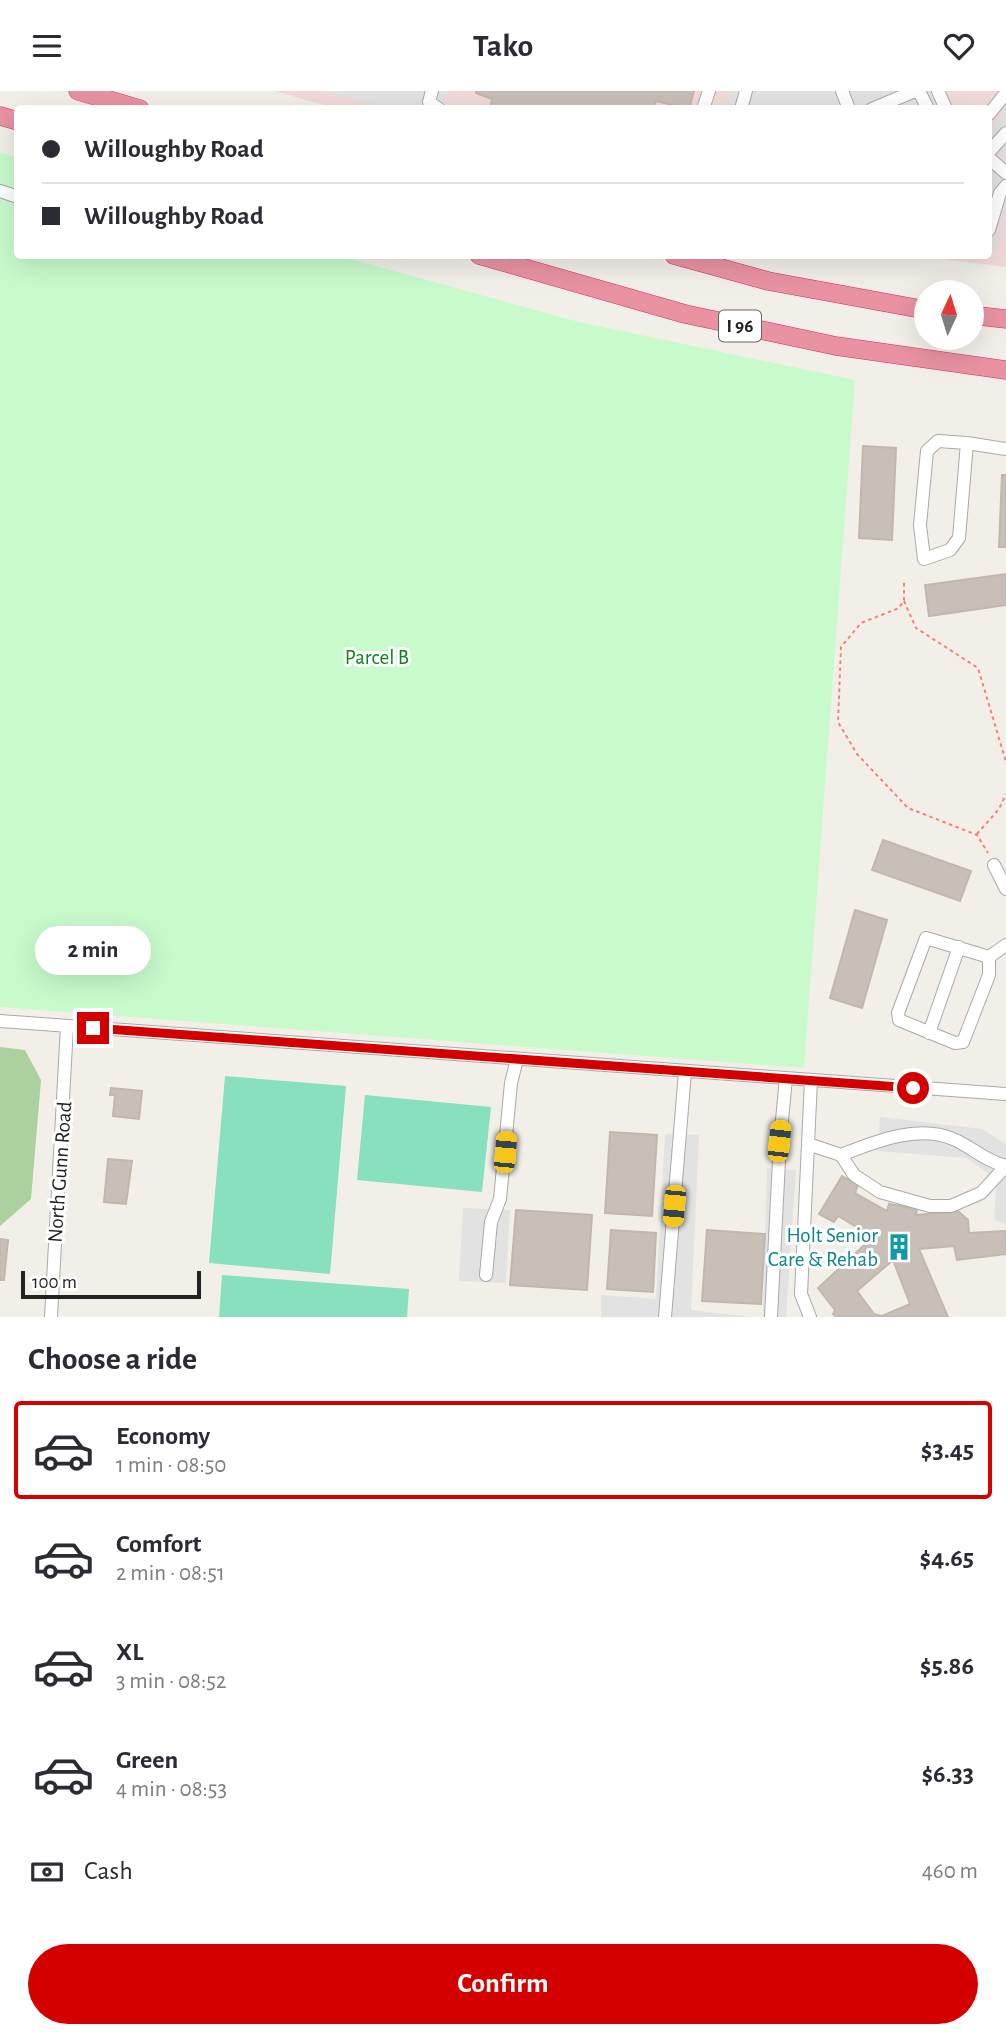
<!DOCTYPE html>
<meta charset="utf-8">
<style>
:root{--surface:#fff;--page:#f7f7f7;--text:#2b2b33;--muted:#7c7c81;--line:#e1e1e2;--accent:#d40000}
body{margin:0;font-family:"Alegreya Sans",sans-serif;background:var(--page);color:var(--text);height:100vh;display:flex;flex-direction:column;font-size:26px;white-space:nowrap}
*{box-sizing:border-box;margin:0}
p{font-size:23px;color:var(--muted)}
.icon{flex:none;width:38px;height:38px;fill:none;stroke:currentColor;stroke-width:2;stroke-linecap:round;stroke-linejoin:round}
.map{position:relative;height:1226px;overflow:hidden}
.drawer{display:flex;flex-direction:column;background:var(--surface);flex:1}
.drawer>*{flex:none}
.banner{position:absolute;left:14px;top:14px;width:978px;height:154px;border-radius:7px;box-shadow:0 7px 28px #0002;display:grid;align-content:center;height:154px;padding:0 28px;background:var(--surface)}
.needle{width:46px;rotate:4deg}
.buttons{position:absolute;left:914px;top:189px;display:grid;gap:14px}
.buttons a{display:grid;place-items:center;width:70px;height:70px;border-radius:50%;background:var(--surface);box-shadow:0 7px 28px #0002;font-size:35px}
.scale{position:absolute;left:21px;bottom:18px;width:180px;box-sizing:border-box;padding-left:7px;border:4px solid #222;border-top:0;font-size:19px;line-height:24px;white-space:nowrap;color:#222;-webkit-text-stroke:5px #fff;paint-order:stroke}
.end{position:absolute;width:32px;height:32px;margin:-16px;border:9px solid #d40000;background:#fff;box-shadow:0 0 0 4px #fff}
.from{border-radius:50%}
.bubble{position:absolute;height:49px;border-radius:24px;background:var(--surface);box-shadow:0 7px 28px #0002;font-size:23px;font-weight:700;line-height:49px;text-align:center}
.car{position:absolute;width:21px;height:42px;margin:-21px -10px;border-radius:9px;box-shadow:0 0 5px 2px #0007;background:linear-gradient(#f5c518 24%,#345 0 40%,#f5c518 0 76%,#345 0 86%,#f5c518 0)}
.banner b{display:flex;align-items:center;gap:24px;height:66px;font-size:26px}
.banner b+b{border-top:2px solid var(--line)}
.banner i{width:18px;height:18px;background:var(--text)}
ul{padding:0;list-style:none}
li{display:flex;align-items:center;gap:21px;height:98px;margin:0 14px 10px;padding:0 14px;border:4px solid transparent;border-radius:7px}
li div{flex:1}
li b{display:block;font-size:26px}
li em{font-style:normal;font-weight:700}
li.on{border-color:var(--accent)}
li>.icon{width:63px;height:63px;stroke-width:1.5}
h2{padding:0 28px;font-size:32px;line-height:84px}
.pay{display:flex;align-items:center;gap:18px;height:77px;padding:0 28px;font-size:26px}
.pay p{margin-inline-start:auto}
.action{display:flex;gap:14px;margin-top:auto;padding:14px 28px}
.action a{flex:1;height:80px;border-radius:42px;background:var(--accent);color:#fff;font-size:28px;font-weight:700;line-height:80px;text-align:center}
header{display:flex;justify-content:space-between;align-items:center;height:91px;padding:0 28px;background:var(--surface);font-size:32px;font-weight:700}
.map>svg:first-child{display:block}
</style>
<header><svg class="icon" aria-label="menu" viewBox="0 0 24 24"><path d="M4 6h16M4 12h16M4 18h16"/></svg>Tako<svg class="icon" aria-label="heart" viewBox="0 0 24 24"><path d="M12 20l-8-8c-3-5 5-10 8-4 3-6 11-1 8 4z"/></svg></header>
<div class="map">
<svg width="1006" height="1226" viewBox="0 0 1006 1226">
<rect width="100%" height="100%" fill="#f2efe9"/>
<!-- commercial -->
<path fill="#f2dad9" d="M274,0H1006V176L918,165L989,164V18H338Z"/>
<!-- forest -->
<path fill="#add19e" d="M0,956L25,959L41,989L31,1108L0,1135Z"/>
<!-- park -->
<path fill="#c8facc" d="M0,61L17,67L18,164L340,165L579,231L855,289L804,977L0,916Z"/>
<!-- pitch -->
<path fill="#88e0be" d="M225,985L346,995L330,1183L209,1172Z
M365,1004L491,1016L482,1101L357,1089Z
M222,1184L409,1198L407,1226H219Z"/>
<!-- parking -->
<path fill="#e2e2e2" d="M324,0H447L442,18L386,17Z
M729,0H944L946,5L918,17L725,18Z
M1006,18V71L989,52V39Z
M989,73L1006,89V110L996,157L989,160Z
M880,1026L982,1038L1006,1053V1133L994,1129L997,1089L967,1067L878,1060Z
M665,1043L699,1044L691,1219L751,1226H601V1204L656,1208Z
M767,1077L796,1079L786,1226H763Z
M463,1117L510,1119L506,1192L459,1190Z"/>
<!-- building -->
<path fill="#c7bfb8" stroke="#c4b6ab" stroke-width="2" fill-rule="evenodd" d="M476,0H694L689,18L656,10L653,18H490L492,8L476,2Z
M863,355L896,357L892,449L859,447Z
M1002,384H1006V456H999Z
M1006,483V514L929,525L925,494Z
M883,749L971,780L960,810L872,779Z
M855,819L887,829L862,917L830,907Z
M111,997L142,1000L139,1028L113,1025L115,1004H110Z
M610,1041L657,1044L652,1125L605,1122Z
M108,1068L132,1070L126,1113L104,1111Z
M842,1085L858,1094L855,1102L887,1120L889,1113L917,1118L916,1124L958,1120L968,1129L969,1142L1006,1140V1163L957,1169L954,1155L919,1158L948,1226H836L833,1223L835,1219L818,1197L873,1146L838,1125L834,1131L819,1123ZM893,1169L910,1213L882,1225L874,1223L857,1200Z
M516,1119L592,1124L587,1199L510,1194Z
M611,1139L656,1142L653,1201L607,1198Z
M707,1139L765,1143L761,1213L702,1210Z
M0,1148L8,1149L4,1189H0Z"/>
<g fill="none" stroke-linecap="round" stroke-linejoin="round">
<defs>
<path id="minor" d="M432,0L429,11L439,18
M842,0L849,18
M919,0L928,18
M938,0L946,18
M703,18L709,0
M741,18L746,0
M872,18L915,0
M989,23L1006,2
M989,61L1006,42
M989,67L1006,82
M0,100L18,106
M989,139L1000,102L1006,95
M938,350L967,352L959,447L950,459L924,468L920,434L927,360Z
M967,352L1006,358
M994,774L1006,798
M926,847L989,866V884L963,951L955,952L899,929L898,922Z
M989,866L1006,854
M0,930L1006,1003
M929,942L959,856
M808,1053L841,1064L854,1084L880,1101L930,1115H951L981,1102L1006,1075
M841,1064C874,1051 917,1033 953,1048C972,1056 985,1070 1006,1075
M486,1184L491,1131L500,1108L511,992L517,968
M51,1226L67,935
M665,1226L685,980
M771,1226L780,1050L786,987
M810,1226L801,1203L811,989"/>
<path id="highway" d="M78,0L140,18
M0,25L18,30
M479,164L685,223L836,255L1006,279
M674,164L768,190L926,219
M971,224L1006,228"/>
</defs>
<!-- minor casing -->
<use href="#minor" stroke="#a9a9a9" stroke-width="14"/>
<!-- highway casing -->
<use href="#highway" stroke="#dc2a67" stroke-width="19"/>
<!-- path -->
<path stroke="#fa8072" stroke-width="2" stroke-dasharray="3.5 3.5" stroke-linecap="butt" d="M904,492V509L899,517L861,532L841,556L838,631L857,663L908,717L977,744L988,762
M904,510L916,537L978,577L1006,671
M977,743L999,718L1006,703"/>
<!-- minor -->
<use href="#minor" stroke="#fff" stroke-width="12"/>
<!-- highway -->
<use href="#highway" stroke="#e892a2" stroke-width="18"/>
</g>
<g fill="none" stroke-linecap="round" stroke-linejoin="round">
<!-- route -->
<path stroke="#d40000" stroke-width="9" d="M93,937L913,997"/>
</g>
<!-- icons -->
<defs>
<symbol id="building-bare" viewBox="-9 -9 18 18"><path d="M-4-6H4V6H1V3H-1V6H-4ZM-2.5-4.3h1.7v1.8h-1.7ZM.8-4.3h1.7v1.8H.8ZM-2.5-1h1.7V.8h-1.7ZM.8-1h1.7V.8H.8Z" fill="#0f9aa8" stroke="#fff" stroke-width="2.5" paint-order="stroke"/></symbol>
</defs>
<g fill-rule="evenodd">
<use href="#building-bare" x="880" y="1137" width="38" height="38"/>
</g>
<g text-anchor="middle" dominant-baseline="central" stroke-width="6" stroke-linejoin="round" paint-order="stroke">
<!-- shield labels -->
<rect fill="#fff" stroke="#646464" stroke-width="2" x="719" y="219.5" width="42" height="31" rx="5"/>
<g font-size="19" font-weight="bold" fill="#222">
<text x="740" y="235">I 96</text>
</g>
<!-- park labels -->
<g font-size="21" fill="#0c8416" stroke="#fff">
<text x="377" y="566">Parcel B</text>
</g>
<!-- street labels -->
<g font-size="21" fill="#222" stroke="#fff">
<text transform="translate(60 1081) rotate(-86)">North Gunn Road</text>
</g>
<!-- culture labels -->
<g font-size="21" fill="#0d838f" stroke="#fff" text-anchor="end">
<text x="878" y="1144">Holt Senior<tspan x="878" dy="24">Care &amp; Rehab</tspan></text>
</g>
</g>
</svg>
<div class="buttons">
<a><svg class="needle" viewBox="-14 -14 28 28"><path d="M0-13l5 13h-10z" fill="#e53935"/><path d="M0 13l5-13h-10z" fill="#7c7c81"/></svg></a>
</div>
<div class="scale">100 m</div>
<i class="end from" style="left:913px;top:997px"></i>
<i class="end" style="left:93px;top:937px"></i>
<div class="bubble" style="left:35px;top:835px;width:116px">2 min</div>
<i class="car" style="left:779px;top:1050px;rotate:6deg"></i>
<i class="car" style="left:505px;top:1061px;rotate:5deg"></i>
<i class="car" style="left:674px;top:1115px;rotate:185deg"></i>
<div class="banner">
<b><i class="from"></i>Willoughby Road</b>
<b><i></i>Willoughby Road</b>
</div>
</div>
<section class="drawer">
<h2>Choose a ride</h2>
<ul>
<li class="on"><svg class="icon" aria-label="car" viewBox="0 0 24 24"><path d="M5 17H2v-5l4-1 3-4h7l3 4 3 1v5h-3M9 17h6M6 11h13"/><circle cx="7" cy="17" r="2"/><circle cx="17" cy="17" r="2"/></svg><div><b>Economy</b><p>1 min · 08:50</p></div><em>$3.45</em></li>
<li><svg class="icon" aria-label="car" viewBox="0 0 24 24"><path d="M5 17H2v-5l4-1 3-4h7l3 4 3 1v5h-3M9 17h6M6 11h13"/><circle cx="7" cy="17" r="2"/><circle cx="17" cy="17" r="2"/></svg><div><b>Comfort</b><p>2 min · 08:51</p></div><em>$4.65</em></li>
<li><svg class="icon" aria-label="car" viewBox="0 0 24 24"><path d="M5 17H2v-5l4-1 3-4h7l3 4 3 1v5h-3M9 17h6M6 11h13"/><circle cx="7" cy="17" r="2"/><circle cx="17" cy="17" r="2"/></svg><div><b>XL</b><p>3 min · 08:52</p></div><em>$5.86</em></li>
<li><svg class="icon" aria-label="car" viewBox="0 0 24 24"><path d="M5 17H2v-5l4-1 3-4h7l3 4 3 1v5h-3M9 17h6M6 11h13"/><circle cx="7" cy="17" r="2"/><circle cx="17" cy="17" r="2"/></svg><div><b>Green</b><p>4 min · 08:53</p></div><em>$6.33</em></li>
</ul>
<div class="pay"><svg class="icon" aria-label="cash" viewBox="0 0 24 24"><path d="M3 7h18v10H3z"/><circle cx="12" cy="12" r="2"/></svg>Cash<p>460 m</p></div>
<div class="action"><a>Confirm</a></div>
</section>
